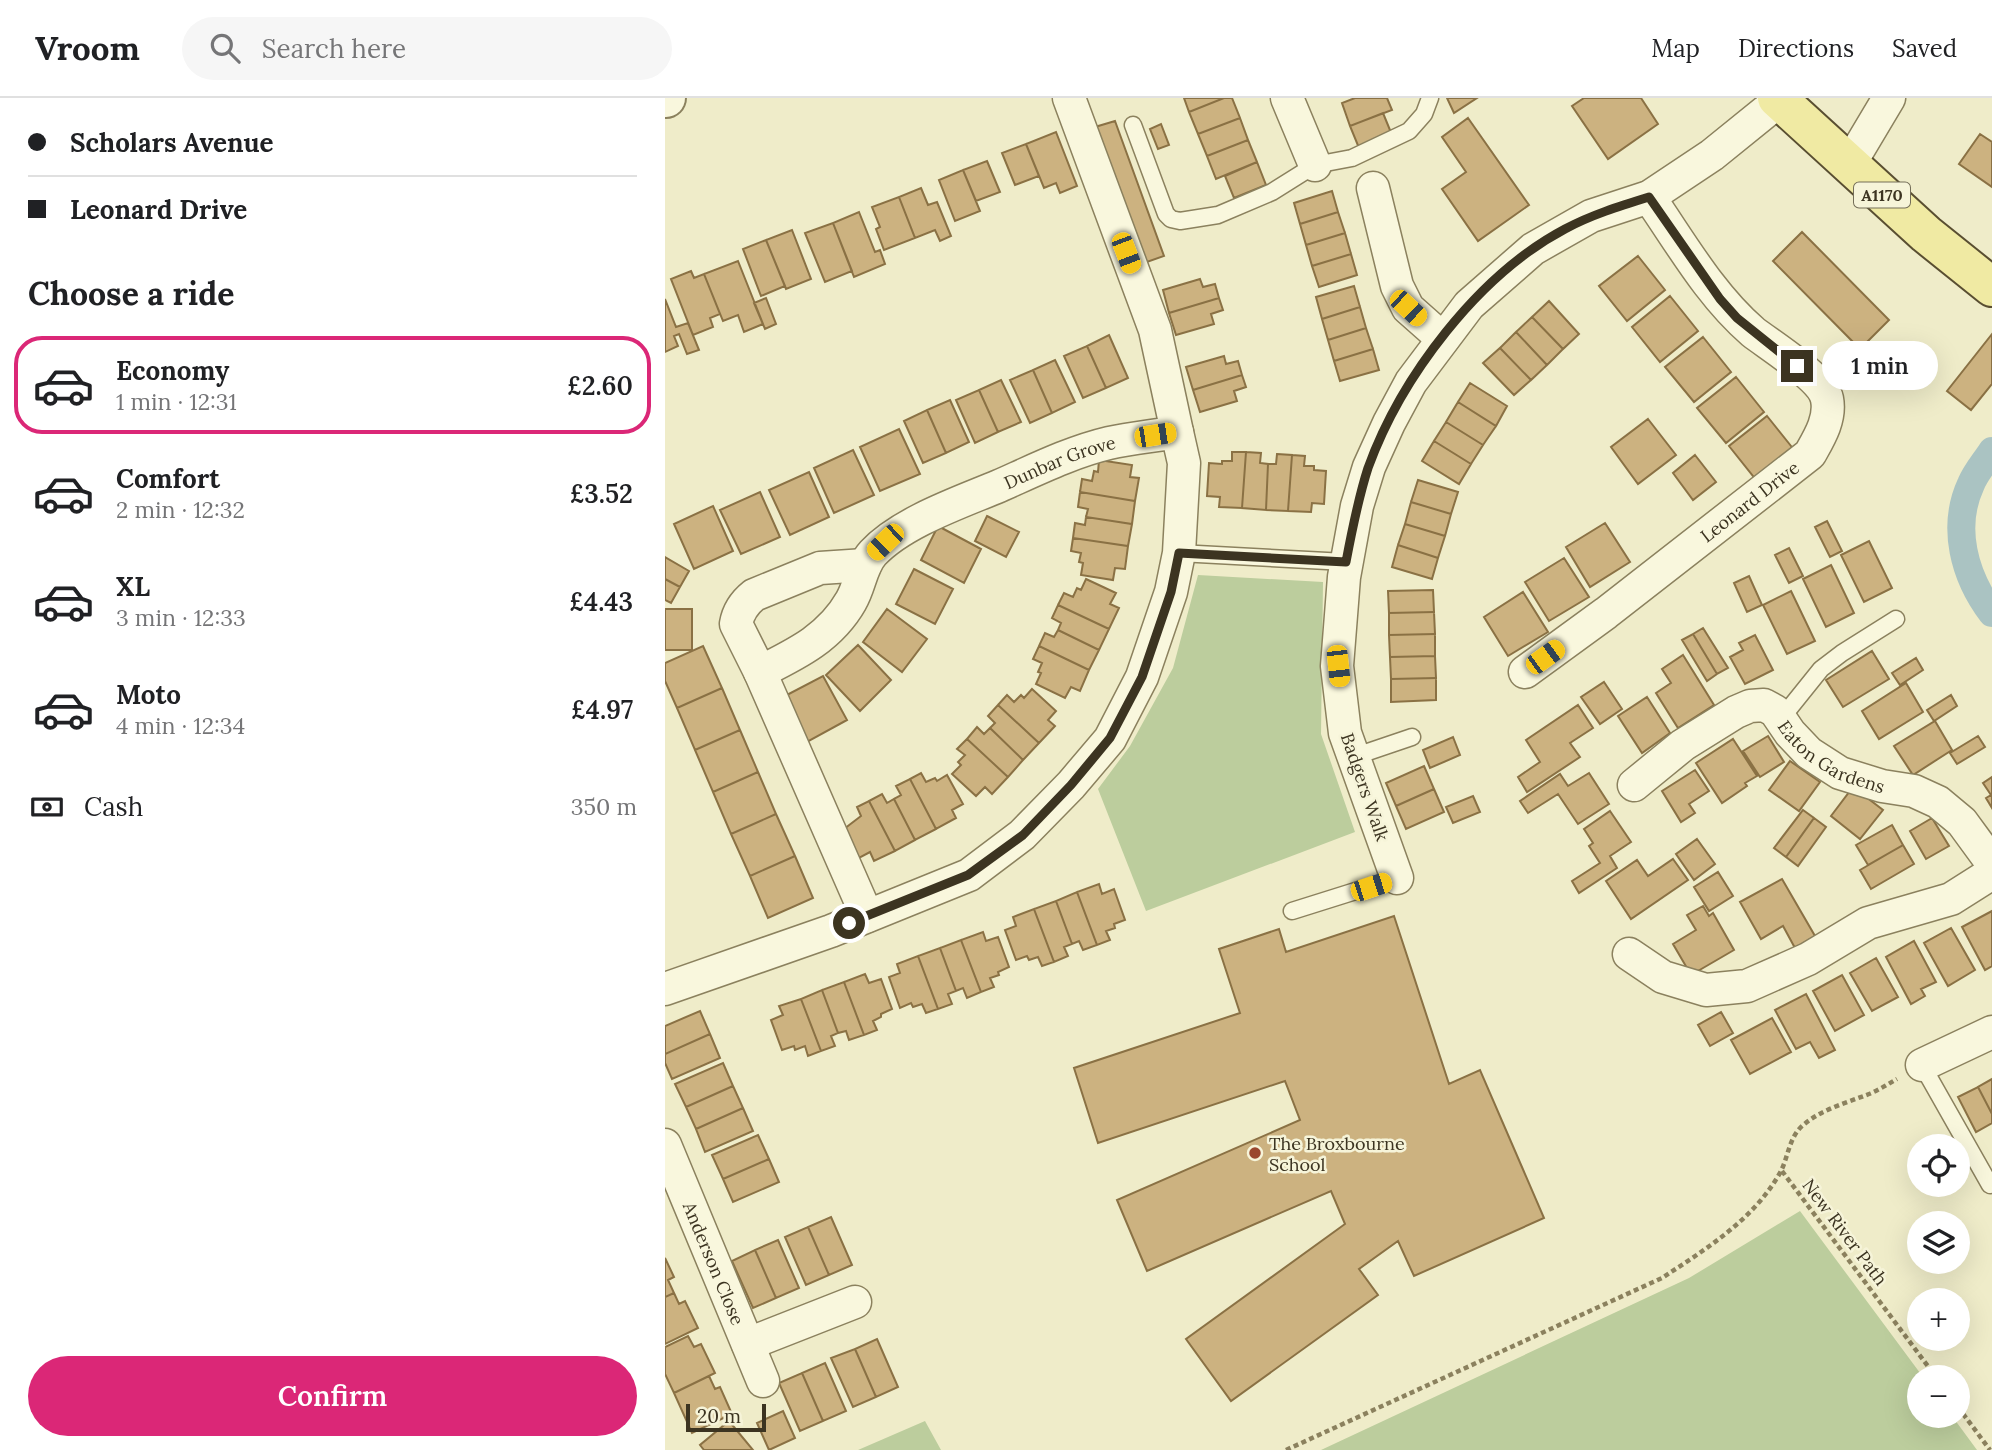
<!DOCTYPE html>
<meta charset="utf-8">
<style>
:root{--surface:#fff;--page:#f6f6f6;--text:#202124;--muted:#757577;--line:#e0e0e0;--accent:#db2777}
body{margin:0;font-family:Lora,serif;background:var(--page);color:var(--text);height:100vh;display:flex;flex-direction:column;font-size:26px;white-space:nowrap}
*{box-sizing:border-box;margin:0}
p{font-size:23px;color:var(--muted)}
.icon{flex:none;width:38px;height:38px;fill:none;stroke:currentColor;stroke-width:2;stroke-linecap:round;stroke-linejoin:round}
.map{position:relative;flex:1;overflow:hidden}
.drawer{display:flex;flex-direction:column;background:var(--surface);width:665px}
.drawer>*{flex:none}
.top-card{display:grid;align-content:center;height:154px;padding:0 28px;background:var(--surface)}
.buttons{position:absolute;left:1242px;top:1036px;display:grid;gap:14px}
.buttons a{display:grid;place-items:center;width:63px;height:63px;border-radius:50%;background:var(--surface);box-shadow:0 7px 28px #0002;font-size:35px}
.scale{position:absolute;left:21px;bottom:18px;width:80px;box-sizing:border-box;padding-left:7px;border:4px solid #3c3421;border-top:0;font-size:19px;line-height:24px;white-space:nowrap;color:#3c3421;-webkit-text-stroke:5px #f6f4d9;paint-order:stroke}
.end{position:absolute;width:32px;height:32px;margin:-16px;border:9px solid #3c3421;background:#fff;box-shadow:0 0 0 4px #fff}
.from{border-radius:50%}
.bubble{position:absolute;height:49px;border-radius:24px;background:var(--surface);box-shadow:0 7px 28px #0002;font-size:23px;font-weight:600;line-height:49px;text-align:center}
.car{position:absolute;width:21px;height:42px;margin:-21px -10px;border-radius:9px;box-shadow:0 0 5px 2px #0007;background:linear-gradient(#f5c518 24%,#345 0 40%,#f5c518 0 76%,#345 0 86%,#f5c518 0)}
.top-card b{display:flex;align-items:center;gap:24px;height:66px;font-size:26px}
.top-card b+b{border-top:2px solid var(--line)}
.top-card i{width:18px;height:18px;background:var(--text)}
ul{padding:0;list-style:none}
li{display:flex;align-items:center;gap:21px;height:98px;margin:0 14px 10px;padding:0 14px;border:4px solid transparent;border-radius:28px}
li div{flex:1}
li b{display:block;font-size:26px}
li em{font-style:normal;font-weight:600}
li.current{border-color:var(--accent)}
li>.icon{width:63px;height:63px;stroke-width:1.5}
h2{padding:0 28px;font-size:32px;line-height:84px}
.pay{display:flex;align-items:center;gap:18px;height:77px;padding:0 28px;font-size:26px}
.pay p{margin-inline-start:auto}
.button{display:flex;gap:14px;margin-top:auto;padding:14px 28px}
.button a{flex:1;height:80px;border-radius:42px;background:var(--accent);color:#fff;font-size:28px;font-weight:600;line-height:80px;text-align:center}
header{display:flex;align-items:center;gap:42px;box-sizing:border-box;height:98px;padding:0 35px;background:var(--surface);border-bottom:2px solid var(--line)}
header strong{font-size:33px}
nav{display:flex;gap:38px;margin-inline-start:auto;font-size:24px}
.search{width:490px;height:63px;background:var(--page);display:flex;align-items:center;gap:18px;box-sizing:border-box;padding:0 24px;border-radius:38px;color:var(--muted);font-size:26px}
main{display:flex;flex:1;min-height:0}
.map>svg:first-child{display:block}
</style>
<header>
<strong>Vroom</strong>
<div class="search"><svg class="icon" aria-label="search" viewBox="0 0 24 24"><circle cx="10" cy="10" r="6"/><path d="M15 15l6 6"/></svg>Search here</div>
<nav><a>Map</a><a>Directions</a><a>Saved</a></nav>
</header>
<main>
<section class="drawer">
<div class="top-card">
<b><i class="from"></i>Scholars Avenue</b>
<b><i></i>Leonard Drive</b>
</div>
<h2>Choose a ride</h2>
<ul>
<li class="current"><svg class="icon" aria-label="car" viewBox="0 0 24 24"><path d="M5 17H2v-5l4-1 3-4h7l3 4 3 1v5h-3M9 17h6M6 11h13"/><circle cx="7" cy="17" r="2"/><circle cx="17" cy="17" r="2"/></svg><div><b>Economy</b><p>1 min · 12:31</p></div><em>£2.60</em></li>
<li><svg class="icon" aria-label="car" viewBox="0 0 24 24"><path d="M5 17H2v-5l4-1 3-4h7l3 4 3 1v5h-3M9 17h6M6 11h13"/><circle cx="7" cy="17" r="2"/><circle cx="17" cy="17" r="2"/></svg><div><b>Comfort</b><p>2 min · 12:32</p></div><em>£3.52</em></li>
<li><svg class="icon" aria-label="car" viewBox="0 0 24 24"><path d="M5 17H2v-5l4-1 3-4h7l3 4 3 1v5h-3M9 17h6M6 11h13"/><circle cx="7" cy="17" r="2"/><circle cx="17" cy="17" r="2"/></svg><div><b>XL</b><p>3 min · 12:33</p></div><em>£4.43</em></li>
<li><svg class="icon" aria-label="car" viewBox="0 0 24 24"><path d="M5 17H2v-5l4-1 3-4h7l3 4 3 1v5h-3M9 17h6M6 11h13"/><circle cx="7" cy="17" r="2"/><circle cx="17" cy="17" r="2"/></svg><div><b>Moto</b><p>4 min · 12:34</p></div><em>£4.97</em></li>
</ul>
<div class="pay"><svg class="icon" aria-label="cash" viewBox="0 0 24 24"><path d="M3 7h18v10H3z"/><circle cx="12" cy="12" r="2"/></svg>Cash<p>350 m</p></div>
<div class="button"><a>Confirm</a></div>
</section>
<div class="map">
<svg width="1327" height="1352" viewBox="0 0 1327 1352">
<rect width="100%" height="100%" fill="#efecc9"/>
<!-- park -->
<path fill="#bccd9d" d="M533,477L658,484L656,636L690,734L481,813L433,691L465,648L508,570Z
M1135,1113L1258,1279H1255V1318H1287L1312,1352H656L1024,1180Z
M260,1323L276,1352H193Z"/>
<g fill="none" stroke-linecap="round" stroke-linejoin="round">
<!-- canal -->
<path stroke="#aac3c2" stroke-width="28" d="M1327,353C1320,364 1311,374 1306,386C1286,429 1299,478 1327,515"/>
</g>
<!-- building -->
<path fill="#ccb280" stroke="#8a7144" stroke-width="2" d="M519,0H559L524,14Z
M559,0H567L575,20L533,36L524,14Z
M690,0H722L727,12L685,28L677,5Z
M782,0H812L789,15Z
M919,0H976L993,26L943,61L907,8Z
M718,15L727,37L694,50L685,28Z
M575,20L583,42L542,58L533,36Z
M803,20L864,107L813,143L777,91L801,74L777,39Z
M450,23L499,158L479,165L430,29Z
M496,26L504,47L493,51L485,31Z
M391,34L412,88L395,95L391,85L379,90L361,46Z
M1315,36L1327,44V89L1294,66Z
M583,42L592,64L551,81L542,58Z
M361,46L374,78L350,87L337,55Z
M322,63L335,94L311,103L298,72Z
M592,64L601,87L569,100L560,78Z
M298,72L315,113L290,123L274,82Z
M256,90L263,107L272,104L286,138L275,143L270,132L250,140L234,99Z
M667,93L673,114L635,126L629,105Z
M234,99L250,140L219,152L211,131L215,129L207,109Z
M194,114L210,154L215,152L220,166L189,179L168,125Z
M673,114L680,135L641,147L635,126Z
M168,125L187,173L160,184L140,135Z
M127,132L146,181L121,191L101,142Z
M1137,134L1224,222L1195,251L1108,163Z
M680,135L686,156L647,168L641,147Z
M101,142L120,188L96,198L78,151Z
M686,156L692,177L654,189L647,168Z
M973,158L1000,192L962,223L934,188Z
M73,163L98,226L79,234L73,217L58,223L39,176Z
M26,173L29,180L39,176L55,216L45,220L48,229L28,237L6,181Z
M535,181L538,189L550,186L554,200L504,215L498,192Z
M689,188L695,209L657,221L651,199Z
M1005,198L1033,233L995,264L967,229Z
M101,200L111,226L100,231L89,205Z
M554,200L558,212L546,216L549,226L511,237L504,215Z
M0,201L11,229L23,225L34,252L22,256L14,236L9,238L13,248L0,254Z
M884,203L914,236L898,251L867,219Z
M695,209L701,230L663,242L657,221Z
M867,219L898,251L882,267L851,234Z
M701,230L708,251L669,263L663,242Z
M851,234L882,267L866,282L835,250Z
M1327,236V286L1306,312L1282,293Z
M444,237L463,280L441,290L422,248Z
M1038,239L1066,274L1029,304L1000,269Z
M422,248L441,290L418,300L399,258Z
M835,250L866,282L849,297L818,265Z
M708,251L714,272L675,283L669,263Z
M559,258L561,266L573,263L577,277L528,292L521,269Z
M390,262L410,304L387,315L368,272Z
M368,272L387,315L365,325L345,282Z
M577,277L581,289L569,293L572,303L535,314L528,292Z
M1071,279L1099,314L1061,345L1032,310Z
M336,282L356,324L333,334L314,292Z
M805,285L842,308L831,328L793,304Z
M314,292L333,334L310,345L291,302Z
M285,302L304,344L281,355L262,312Z
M793,304L831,328L818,347L781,324Z
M262,312L281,355L258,365L239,323Z
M1102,318L1130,353L1092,383L1064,348Z
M983,321L1011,357L973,386L946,349Z
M781,324L818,347L806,366L769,343Z
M234,331L255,376L215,393L195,349Z
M769,343L806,366L794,386L757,363Z
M188,352L209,397L169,415L149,370Z
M567,354H581L577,410L554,409L555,399L542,398L544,365L557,366V363H567Z
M581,354L596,355L595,365L603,366L601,412L577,410Z
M612,356L627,357L623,413L601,412L603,366H611Z
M627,357L640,358L639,368H649V372L661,373L659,406L647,405L646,414L623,413Z
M1030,357L1051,384L1028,402L1008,375Z
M434,362L467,367L465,379L474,380L470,403L415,394L417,381L427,383L429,373L433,374Z
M144,374L164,419L125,437L104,392Z
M753,382L793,394L786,416L746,404Z
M95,394L115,439L76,456L55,412Z
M415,394L470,403L467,426L421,419L423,411L413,409Z
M746,404L786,416L780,438L740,426Z
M48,408L68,453L29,471L9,426Z
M322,418L354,434L341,459L310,443Z
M421,419L467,426L463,448L408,440L410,425L420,427Z
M1162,423L1177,453L1165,459L1150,429Z
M940,425L965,464L925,489L901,449Z
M740,426L780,438L773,460L733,447Z
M273,428L316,451L299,485L256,462Z
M408,440L463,448L460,471L450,470L448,482L416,477L418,465L414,464L416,455L406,453Z
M1204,443L1227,490L1199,504L1176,457Z
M733,447L773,460L767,481L727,469Z
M1124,450L1138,478L1124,485L1110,457Z
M0,459L24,473L15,489L0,481Z
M899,460L924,499L884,523L860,484Z
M1166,467L1189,515L1161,529L1138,481Z
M249,471L288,491L270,526L231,506Z
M1084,478L1097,507L1082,514L1069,485Z
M0,481L15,489L6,505L0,502Z
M421,481L451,495L445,506L454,510L444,531L393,507L399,495L408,499L412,490L416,492Z
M768,492L769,514L724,515L723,493Z
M1126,493L1150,543L1122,556L1098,507Z
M858,494L883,534L843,558L819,519Z
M393,507L444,531L434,552L393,532L396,525L387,520Z
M0,511H27V552H0Z
M222,511L262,541L237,574L198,544Z
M769,514L770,536L724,537V515Z
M1038,530L1063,570L1052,576L1028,536Z
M393,532L434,552L424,572L374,548L380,535L389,539Z
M770,536V558L725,559L724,537Z
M1028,536L1052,576L1042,583L1017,542Z
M1090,537L1108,572L1080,586L1065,559L1078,552L1074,545Z
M193,547L226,582L195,613L161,577Z
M38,548L57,590L12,610L0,583V565Z
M374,548L424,572L415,593L406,589L400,600L371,586L376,575L373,574L377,565L368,561Z
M1207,553L1224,581L1178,609L1161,582Z
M1018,557L1049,607L1013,630L991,595L1006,585L997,571Z
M770,558L771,580L726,581L725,559Z
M1251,560L1258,572L1235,587L1227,575Z
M158,578L182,622L142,644L118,599Z
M771,580V602L726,604V581Z
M939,584L957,611L935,626L916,599Z
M1241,585L1258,614L1214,641L1197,613Z
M57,590L75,632L30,652L12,610Z
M367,591L391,613L383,622L390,628L374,645L333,607L342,597L349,604L356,597L359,600Z
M1286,597L1292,608L1269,623L1262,612Z
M982,599L1005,635L977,655L953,618Z
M333,607L374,645L358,662L325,630L330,625L323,618Z
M913,607L928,630L905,645L915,659L862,694L853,679L875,664L861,642Z
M1270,623L1287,652L1248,677L1229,648Z
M312,629L319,636L325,630L358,662L343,679L302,641Z
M75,632L93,674L48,694L30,652Z
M1103,638L1119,664L1095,679L1078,653Z
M1313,638L1320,649L1292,666L1285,655Z
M788,639L795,657L765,670L758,652Z
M302,641L343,679L327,696L320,689L311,698L287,676L296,667L293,664L300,657L292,651Z
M1068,641L1092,678L1080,685L1082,688L1057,705L1031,665Z
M1125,663L1155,684L1134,713L1104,692Z
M759,668L769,691L731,708L721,685Z
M1030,672L1044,693L1024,706L1030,715L1016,724L997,693Z
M93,674L111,716L66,736L48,694Z
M256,675L261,684L270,680L272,683L282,677L298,706L287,712L291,720L271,731L245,681Z
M924,675L944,706L913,726L893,696L863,715L855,703L895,676L903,688Z
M1327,679V710L1321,700L1326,697L1318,685Z
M245,681L271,731L250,742L229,701L236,697L231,688Z
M1188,689L1218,712L1195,741L1166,718Z
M769,691L779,714L741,731L731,708Z
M217,696L222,705L229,701L250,742L230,753L204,703Z
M808,698L815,714L788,725L781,709Z
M204,703L230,753L209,763L205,754L194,760L179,731L196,718L192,709Z
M1138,712L1149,720L1121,759L1109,750Z
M945,713L966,744L945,758L952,770L914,795L907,783L935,765L924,748L928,745L919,731Z
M111,716L130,758L85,778L66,736Z
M1149,720L1161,729L1133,768L1121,759Z
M1267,720L1284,748L1261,761L1245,733Z
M1227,727L1238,747L1203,767L1191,747Z
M1032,741L1050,766L1029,782L1011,756Z
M1238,747L1249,766L1206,791L1195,772Z
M130,758L148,800L103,820L85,778Z
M1008,761L1023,782L966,821L941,783L972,762L983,778Z
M1053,774L1068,798L1044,813L1029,789Z
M1117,781L1150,838L1130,850L1118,828L1096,841L1075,804Z
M434,786L437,796L449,791L460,822L449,826L450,830L441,833L445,842L432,847L412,794Z
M412,794L432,847L418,852L414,843L407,846L391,803Z
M391,803L407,846L399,849L403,858L389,864L369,811Z
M1038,808L1044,818L1048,815L1069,852L1026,877L1008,846L1031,832L1022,817Z
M369,811L389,864L377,868L373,859L364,862L362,858L351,862L340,832L351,828L348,819Z
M1327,813V868L1320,872L1297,829Z
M729,818L784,986L815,972L879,1120L749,1178L733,1143L694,1171L713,1197L566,1303L521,1241L680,1126L666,1093L482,1173L452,1102L635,1022L620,983L433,1045L409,970L575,915L554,851L614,831L621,854Z
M1286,830L1310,872L1283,888L1259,845Z
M318,834L321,843L333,839L344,869L333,874L334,877L325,880L329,889L316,894L296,842Z
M296,842L316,894L302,900L298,890L291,893L275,850Z
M1249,843L1271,884L1256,891L1260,898L1246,906L1221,859Z
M275,850L291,893L283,896L287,906L273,911L253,858Z
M253,858L273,911L261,915L257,906L248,909L246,905L235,910L224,879L235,875L232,866Z
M1211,860L1233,899L1207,913L1185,875Z
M200,876L204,885L216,881L227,911L216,916V919L208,923L212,932L199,937L179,884Z
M1177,877L1199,917L1170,933L1148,893Z
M179,884L199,937L184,942L181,933L173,935L157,892Z
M157,892L173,935L166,938L170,948L156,953L136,901Z
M1141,896L1170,952L1154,960L1145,944L1131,951L1110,912Z
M136,901L156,953L143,958L140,948L130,952L129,948L117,952L106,922L118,917L114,908Z
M35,913L45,936L0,956V928Z
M1056,914L1068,935L1045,948L1033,927Z
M1107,920L1126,954L1085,976L1066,942Z
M45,936L55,960L7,981L0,965V956Z
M58,965L68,988L21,1009L10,986Z
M1327,981V1016L1313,989Z
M68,988L78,1010L31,1031L21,1009Z
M1313,989L1327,1016V1025L1311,1034L1293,999Z
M78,1010L88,1033L40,1054L31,1031Z
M93,1037L104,1061L58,1081L47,1057Z
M104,1061L114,1084L68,1104L58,1081Z
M166,1119L187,1167L164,1177L143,1129Z
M143,1129L164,1177L141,1187L120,1139Z
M113,1142L134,1190L111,1200L90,1152Z
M90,1152L111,1200L88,1210L67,1163Z
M0,1160L9,1179L3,1182L9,1195L0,1199Z
M9,1195L14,1206L20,1203L33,1230L0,1246V1199Z
M23,1238L29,1249L36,1246L50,1275L9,1295L0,1276V1249Z
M212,1241L233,1289L211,1299L190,1251Z
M190,1251L211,1299L188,1309L166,1260Z
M160,1265L181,1313L158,1323L137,1275Z
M137,1275L158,1323L135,1333L114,1285Z
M44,1278L50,1291L55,1289L67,1316L27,1335L9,1295Z
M118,1313L130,1340L104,1352L92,1325Z
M64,1323L88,1352H39L35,1347Z"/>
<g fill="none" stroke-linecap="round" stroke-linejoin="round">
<defs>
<path id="service" d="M468,27L501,116L506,121L515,123L553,117L607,94L650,67L687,60L744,33L759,16L765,0
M514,455L681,464
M1115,622L1156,571L1177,555L1231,521
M688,659L747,639
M627,813L732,780
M1257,967L1325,1087L1327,1086"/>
<g id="minor">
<path d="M622,0L650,67"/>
<path d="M1183,66L1193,52L1224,0"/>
<path d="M708,90L732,188L743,210L778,241"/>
<path d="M95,574L71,526C73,514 79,505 89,497L155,470L200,467"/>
<path id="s1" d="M860,574L941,515L1145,356C1154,340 1166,321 1162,301C1158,280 1106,248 1088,234C1045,197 1016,145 984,99"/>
<path id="s2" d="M969,687L1018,647L1071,614L1085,608L1099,607L1110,613L1125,635L1144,655L1175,675L1217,688L1249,693L1273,704L1297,724L1327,765"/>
<path d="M732,780L680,635L672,568L679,479L692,408L704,369L724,325L746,284L804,207L868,151L926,118L984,99L1047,57L1115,2"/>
<path id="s3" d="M202,818L95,574C131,556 165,540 186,503C195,488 196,468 208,455C237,424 296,404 334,388C370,372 406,354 444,345C466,340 490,338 512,334L490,232L404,0"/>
<path d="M964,856L998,879L1041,892L1082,888L1143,861L1203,825L1286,801L1327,775"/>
<path d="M0,891L166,833L304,777L357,737L406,687L445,641L477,579L506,494L514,455L519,365L512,334"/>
<path d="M1257,967L1327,934"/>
<path id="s4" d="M0,1047L98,1283"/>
<path d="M83,1246L190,1204"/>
</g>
<path id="tertiary" d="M0,0H1"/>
<path id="primary" d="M1112,0L1261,136L1327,189"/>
</defs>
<!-- service casing -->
<use href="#service" stroke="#8b815e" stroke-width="19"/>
<!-- minor casing -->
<use href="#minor" stroke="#8b815e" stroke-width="35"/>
<!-- tertiary casing -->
<use href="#tertiary" stroke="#8b815e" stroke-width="42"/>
<!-- primary casing -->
<use href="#primary" stroke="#594e31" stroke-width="42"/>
<!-- path -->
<path stroke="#8b815e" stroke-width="4.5" stroke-dasharray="5 3.5" stroke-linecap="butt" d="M1117,1073L1271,1279
M1293,1309L1325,1352
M621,1352L997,1180C1041,1151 1090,1121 1116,1073C1123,1059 1124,1041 1136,1029C1154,1012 1181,1005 1204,996C1214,992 1223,986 1232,981"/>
<!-- service -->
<use href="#service" stroke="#f9f7dd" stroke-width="16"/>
<!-- minor -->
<use href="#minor" stroke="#f9f7dd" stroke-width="32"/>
<!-- tertiary -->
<use href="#tertiary" stroke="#f9f7dd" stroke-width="38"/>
<!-- primary -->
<use href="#primary" stroke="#f0eaa3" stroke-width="38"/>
</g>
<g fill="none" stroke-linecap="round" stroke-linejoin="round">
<!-- route -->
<path stroke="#3c3421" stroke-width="9" d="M184,825L303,777L358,737L406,687L445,640L477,579L506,494L514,455L681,464C687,432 693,401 703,370C736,279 813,177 900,131C926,117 955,108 984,99L1055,201L1072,220L1132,268"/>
</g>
<!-- markers -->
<circle fill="#9a472e" stroke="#f6f4d9" stroke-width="2.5" cx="590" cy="1055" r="7"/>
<g text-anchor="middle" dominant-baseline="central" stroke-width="5" stroke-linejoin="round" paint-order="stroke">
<!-- shield labels -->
<rect fill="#f6f4d9" stroke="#746e58" stroke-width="2" x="1189" y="84.5" width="56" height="25" rx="5"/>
<g font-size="16" font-weight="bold" fill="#3c3421">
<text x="1217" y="97">A1170</text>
</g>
<!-- street labels -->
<g font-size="18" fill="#3c3421" stroke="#f6f4d9">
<text stroke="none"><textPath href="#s3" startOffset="646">Dunbar Grove</textPath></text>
<text stroke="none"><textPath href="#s1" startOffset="282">Leonard Drive</textPath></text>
<text stroke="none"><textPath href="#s2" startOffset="243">Eaton Gardens</textPath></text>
<text transform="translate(700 689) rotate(71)">Badgers Walk</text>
<text transform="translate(1180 1134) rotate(53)">New River Path</text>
<text stroke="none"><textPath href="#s4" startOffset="128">Anderson Close</textPath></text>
</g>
<!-- poi labels -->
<g font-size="18" fill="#3c3421" stroke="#f6f4d9" text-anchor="start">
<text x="604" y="1045">The Broxbourne<tspan x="604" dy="21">School</tspan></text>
</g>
</g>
</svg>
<div class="buttons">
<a><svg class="icon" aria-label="locate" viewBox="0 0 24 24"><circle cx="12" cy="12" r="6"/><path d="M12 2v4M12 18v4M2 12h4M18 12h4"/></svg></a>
<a><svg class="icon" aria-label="layers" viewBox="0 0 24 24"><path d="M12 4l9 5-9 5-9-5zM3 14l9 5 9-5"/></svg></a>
<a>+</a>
<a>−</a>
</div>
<div class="scale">20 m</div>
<i class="end from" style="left:184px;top:825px"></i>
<i class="end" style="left:1132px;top:268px"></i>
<div class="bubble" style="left:1157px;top:243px;width:116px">1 min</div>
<i class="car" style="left:461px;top:155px;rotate:159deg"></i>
<i class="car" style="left:743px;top:210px;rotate:133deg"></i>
<i class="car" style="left:490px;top:337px;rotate:81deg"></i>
<i class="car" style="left:220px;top:444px;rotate:226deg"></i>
<i class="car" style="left:880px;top:559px;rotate:54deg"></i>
<i class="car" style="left:673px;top:568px;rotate:174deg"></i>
<i class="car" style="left:706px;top:789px;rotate:72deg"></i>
</div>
</main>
